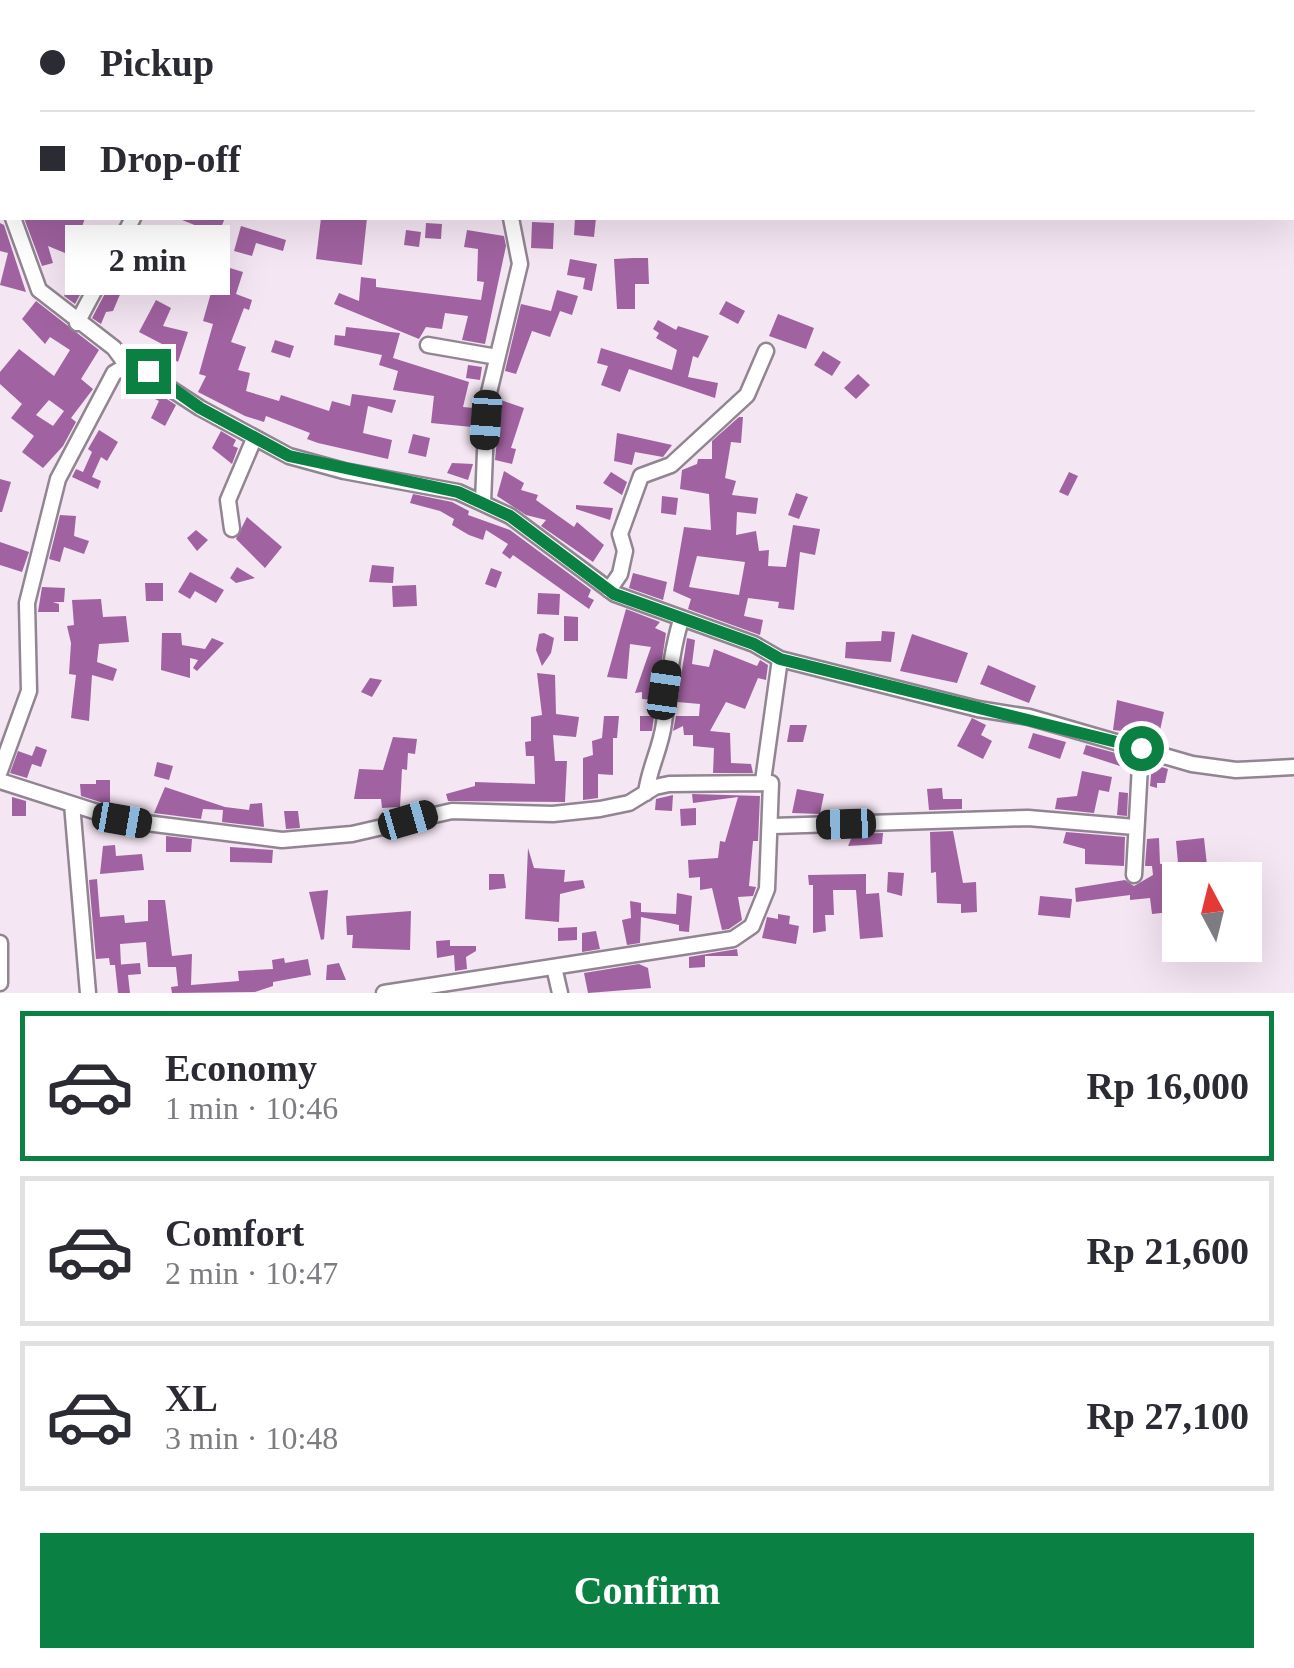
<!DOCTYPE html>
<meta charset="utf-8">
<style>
:root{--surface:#fff;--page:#f7f7f7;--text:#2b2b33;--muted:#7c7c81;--line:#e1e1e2;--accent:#0b8043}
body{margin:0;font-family:"Times New Roman",serif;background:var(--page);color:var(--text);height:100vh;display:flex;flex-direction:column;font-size:38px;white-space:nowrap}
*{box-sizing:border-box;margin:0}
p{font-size:32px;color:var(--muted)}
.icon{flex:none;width:55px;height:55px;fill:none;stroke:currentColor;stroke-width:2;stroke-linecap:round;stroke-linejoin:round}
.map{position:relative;height:993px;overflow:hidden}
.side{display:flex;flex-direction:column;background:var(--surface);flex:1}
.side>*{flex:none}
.banner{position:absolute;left:0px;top:0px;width:1295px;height:220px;box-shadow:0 10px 40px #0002;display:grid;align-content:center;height:220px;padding:0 40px;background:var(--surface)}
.needle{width:65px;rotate:353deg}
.controls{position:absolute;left:1162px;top:862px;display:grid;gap:20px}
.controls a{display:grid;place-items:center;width:100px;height:100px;border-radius:0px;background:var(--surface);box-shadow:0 10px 40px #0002;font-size:50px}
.end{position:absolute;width:45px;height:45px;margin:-22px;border:12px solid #0b8043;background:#fff;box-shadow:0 0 0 5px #fff}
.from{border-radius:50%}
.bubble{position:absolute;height:70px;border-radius:0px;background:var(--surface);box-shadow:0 10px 40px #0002;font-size:32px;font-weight:600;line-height:70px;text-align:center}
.car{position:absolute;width:30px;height:60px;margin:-30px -15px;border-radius:12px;box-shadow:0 0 8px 2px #0007;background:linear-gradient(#222 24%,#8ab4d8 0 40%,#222 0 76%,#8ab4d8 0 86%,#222 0)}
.banner b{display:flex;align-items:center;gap:35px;height:95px;font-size:38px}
.banner b+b{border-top:2px solid var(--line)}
.banner i{width:25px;height:25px;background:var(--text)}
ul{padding:18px 0 0;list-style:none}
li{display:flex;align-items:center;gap:30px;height:150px;margin:0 20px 15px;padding:0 20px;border:5px solid var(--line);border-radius:0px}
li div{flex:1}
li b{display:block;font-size:38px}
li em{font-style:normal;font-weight:600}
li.selected{border-color:var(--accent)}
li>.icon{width:90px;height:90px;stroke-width:1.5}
.button{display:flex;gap:20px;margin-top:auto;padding:20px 40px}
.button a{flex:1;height:115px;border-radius:0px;background:var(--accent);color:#fff;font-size:40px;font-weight:600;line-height:115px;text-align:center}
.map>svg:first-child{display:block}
</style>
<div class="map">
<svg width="1294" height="993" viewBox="0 0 1294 993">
<rect width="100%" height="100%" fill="#f4e6f3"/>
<!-- building -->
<path fill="#a062a0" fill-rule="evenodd" d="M24,218H85L77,242L65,253L48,246L53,263L42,266Z
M177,218H225L207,261L243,272L236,294L252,300L249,310L244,308L231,342L246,347L238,370L250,373L246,391L279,401L281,395L329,411L332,401L350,406L352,394L396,400L392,413L368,406L363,433L392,440L388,459L318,443L307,439L310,433L266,416L264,422L245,416L198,392L206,376L199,374L213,324L203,321L214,282L176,276L180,254L190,256L202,228Z
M321,218H367L362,265L316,259Z
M575,218H596L594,237L574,235Z
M532,222L554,223L553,249L531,248Z
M0,223L4,225L26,292L0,285L8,253L0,251Z
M426,223L442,224L441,239L425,238Z
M241,226L286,240L283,251L256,243L252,256L234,251Z
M406,230L421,232L419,247L404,245Z
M467,230L504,236L506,246L485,344L462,340L468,316L445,313L442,329L426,327L419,339L334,304L339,293L359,301L361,277L376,279V287L481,300L484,282L477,281L478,249L464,247Z
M89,251L100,258L75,304L64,296Z
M633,258H648L649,284H635V309H617L614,259Z
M570,259L597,264L592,291L583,289L585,278L567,275Z
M119,267L140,277L134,290L124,285L113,311L106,312L101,324L92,318Z
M557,290L578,296L572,315L560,311L550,337L532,331L516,374L505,371L521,304L551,311Z
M156,300L171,308L163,326L188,332L178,362L160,351L162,344L139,332Z
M36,301L99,350L81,379L93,389L71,418L76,422L63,446L43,468L22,452L34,436L11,418L22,404L0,384V372L19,349L54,376L70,350L50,337L45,344L22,319ZM49,400L64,411L53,426L36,415Z
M726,301L745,311L738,324L719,314Z
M778,314L814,328L806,349L769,336Z
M658,320L676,330L678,326L709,336L698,358L693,356L688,377L718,383L715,398L629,369L620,392L601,385L608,366L597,363L601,348L672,370L677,350L656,338L659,333L653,329Z
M346,327L400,333L393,358L469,382L463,407L474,408L472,427L431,423L434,396L393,390L398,371L379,365L382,355L334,345L335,335L345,336Z
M275,340L294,346L290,358L271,352Z
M823,351L841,362L832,376L814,365Z
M468,365L482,367L480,380L466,378Z
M858,374L870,385L856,399L844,388Z
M131,376L176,405L165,426L151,418L159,401L137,390L139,385L125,379Z
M501,400L524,408L511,448L516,449L512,464L495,460Z
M739,417H743L741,443L731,442L725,478L736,481L732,495L758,498L756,514L737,512L736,535L756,531L759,551L769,550L768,566L786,567L793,525L820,529L815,555L800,552L794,610L778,608L779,602L748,598L744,616L763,620L760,635L688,609L691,599L673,591L684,527L711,530L709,494L680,489L682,470L697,464L698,459H712V441ZM697,556L745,562L739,595L689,587Z
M99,430L118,442L107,461L101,457L92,477L101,481L98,489L72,477L76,469L83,472L92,452L88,449Z
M221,431L236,440L233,446L238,448L232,464L212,448Z
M617,433L636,437L672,445L663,457L635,452L632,465L614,461Z
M413,434L430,438L426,457L408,453Z
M452,463L473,464L468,480L447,473Z
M504,471L524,483L521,490L538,495L536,500L574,527L577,522L604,545L593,562L541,526L546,520L526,515L497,496Z
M611,472L627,482L622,495L603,483Z
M1069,472L1078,476L1068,496L1059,492Z
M0,479L11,482L2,512H0Z
M796,493L808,497L799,519L788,515Z
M413,494L452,502L469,511L468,515L510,530L591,590L588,597L594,600L589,609L513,555L510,559L502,553L508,544L486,530L483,540L469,535L452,525L454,519L440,511L410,503Z
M662,496L678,498L676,515L661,513Z
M576,505L613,508L610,520L576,509Z
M60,515L76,516L74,536L89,541L84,554L64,547L60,562L49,559Z
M247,517L282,547L265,568L236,539Z
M196,530L208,540L197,551L187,538Z
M0,542L29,552L22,572L0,565Z
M372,565L394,567L393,583L369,582Z
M237,567L255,578L236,583L230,578Z
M491,568L502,572L496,588L485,584Z
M190,572L224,590L216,603L195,591L190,599L178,592Z
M633,573L667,582L663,600L629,588Z
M145,583H163V601H146Z
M416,585L417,606L393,607L392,586Z
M42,587L65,588L64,602H53L59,604V612H38Z
M538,593L560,594L559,615L537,614Z
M101,599L103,617L126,616L129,642L99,644L97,662L117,669L113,681L92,675L89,721L71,718L76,675L69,674L71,643L67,626L74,625L72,600Z
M626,609L660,622L655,628L666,633L656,700L642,699V692L635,693L651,647L630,644L627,679L607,677Z
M564,616L578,617V641H564Z
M882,631L895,632L891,662L845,658L846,642L881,641Z
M162,633H181L182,645L205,649L212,638L224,643L197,671L193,668L198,660L190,658V678L161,670Z
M544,633L554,638L551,653L542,666L536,650L539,634Z
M912,634L968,653L957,683L900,671Z
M687,638L695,640L692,664L709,667L714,649L757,666L760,660L768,665L766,680L758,678L745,709L726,702L710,731L730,733L731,763L751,764L753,773H713L714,748L693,746V735H684L683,726L673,731L676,716H699L700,704L677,702Z
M988,665L1036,686L1029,703L980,684Z
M537,673L555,675L556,714L579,717L576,737L553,735L555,761H567L565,802L448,801L446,794L475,786V782L535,784L534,756H526L525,742L531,741V717L542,715Z
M370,678L382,680L372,697L361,692Z
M1117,700L1164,712L1159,735L1113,730Z
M604,716H619L617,738H613V775L598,774V798L583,800V758L593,755L592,741L602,738Z
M640,716H654L652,731H640Z
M972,718L986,725L981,735L992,741L983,759L957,746Z
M790,725H807L803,742H787Z
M1033,733L1066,742L1060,759L1028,748Z
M393,737L417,739L415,754L408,753L407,770L402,769L400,807L382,808L381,799H354L359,769L383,770Z
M1086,745L1123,755L1120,766L1083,754Z
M36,746L47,750L41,767L32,764L27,778L10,773L18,751L32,756Z
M157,762L173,766L169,780L154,776Z
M1152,764L1168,769L1165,783H1157V788L1150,786Z
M1082,771L1112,777L1109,792L1099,790L1094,813L1055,809L1057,798L1077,796Z
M96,780H110V805L81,796L80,784H96Z
M165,787L225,807L249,810L250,804L262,803L264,827L222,822L223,810L203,809L201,819L154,813Z
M942,788L943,799H962V809L929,810L927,789Z
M797,789L824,794L820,814L792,813Z
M1119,792L1128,793L1127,816L1117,815Z
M692,794L760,796L758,841H753L749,886L756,887L753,896L738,897L742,920L729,929L722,930L712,888L700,890V877L689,878L688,860L718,858L720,841L725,842L738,797L693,803Z
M673,795L672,811L655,810L656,799Z
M12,797L26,801V816H12Z
M696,808V825L681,826L680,809Z
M284,811H298L300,828L286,829Z
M953,831L963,883L976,882L977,912L961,913V904L937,903L936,872L931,873L930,832Z
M1066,832L1125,837L1124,866L1085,864V849L1063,843Z
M883,833L882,844L848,846L853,834Z
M166,836L192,839L191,852H166Z
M1159,838L1160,864L1178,863L1176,841L1204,838L1207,865L1217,864L1219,880H1180V911L1152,914L1150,898L1130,900V895L1076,902L1075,888L1125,880L1134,886L1153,875L1152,866H1145L1147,839Z
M115,845L116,856L142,854L144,870L100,874L103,846Z
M230,847L273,850L272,863L230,862Z
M528,848L534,868L565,870L564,882L583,880L585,888L560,894L559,922L525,919Z
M888,872L904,873L902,896L887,892Z
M489,874H504L506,888L489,890Z
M866,874V894L879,893L883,937L860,939L856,890H833L834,915H825L826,931L813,933V885H809L808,875Z
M97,879L100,917L124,915L125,923L148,921V900H165L172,956L192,954L191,985L239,981L238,971L273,969L272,960L284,958L285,963L308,959L311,975L273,982V986L255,992L172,993L171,987L178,986L176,967H148L146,942L120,944L121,965H110L109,958L96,959L89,880Z
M328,890L324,939L321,940L309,892Z
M677,893L692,896L689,932L679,931V925L641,917L640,943L627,945L622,920L631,918L630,901L641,903V912L676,914Z
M1040,896L1072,899L1070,918L1038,915Z
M411,911L410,950L352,948L353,935H347L346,916Z
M778,914L790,916L789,924L799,926L796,944L762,938L767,917L778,919Z
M577,927V940L558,941V928Z
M596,931L600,949L582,952V933Z
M450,940V946H476V951L466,957L467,969L455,971L454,955L437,958L436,941Z
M737,949L738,956H705V967L689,968V957Z
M140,963L141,974L128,975L130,993H118L115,965Z
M339,963L346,980H326L327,965Z
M639,964L648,968L651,988L588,993L584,973Z"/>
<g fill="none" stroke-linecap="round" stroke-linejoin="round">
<defs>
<path id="minor" d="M390,0L392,2
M0,185L2,191
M13,218L39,290L114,348L125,363
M77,323L133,218
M428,345L497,357
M483,503L487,401L520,264L511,218
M232,529L228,500L254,439
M609,590L620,574L625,551L620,534L641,476L671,465L747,395L766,351
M0,771L29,691L27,603L58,479L114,373L131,363L200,408L289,456L344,471L458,492L510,516L615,594L754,644L780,659L978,709L1029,717L1192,764L1236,770L1294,767
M0,781L122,820L282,840L352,834L452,811L553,814L600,809L629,803L655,787L669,784L771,783L767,889L752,926L733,939L384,993
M763,781L780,659
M646,793C649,768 661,748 664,723C669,687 670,656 681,620
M72,804L88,993
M773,826L1028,818L1135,827
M1134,875L1141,747
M0,943V983
M554,967L560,993"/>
</defs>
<!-- minor casing -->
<use href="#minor" stroke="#918591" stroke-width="19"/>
<!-- minor -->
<use href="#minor" stroke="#fff" stroke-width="14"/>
</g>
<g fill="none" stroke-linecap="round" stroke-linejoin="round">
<!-- route -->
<path stroke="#0b8043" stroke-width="12" d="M148,371L200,408L289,456L458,492L510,516L614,594L754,644L780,659L1141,748"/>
</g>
</svg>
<div class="controls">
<a><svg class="needle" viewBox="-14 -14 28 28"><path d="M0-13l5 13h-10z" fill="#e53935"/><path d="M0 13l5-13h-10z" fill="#7c7c81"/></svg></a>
</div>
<i class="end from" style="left:1141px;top:748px"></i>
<i class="end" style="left:148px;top:371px"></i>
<div class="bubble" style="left:65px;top:225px;width:165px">2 min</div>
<i class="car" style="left:486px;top:420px;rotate:184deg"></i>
<i class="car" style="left:664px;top:690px;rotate:8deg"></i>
<i class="car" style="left:122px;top:820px;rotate:100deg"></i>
<i class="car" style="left:408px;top:820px;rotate:74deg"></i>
<i class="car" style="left:846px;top:824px;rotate:268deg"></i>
<div class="banner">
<b><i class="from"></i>Pickup</b>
<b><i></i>Drop-off</b>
</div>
</div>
<section class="side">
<ul>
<li class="selected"><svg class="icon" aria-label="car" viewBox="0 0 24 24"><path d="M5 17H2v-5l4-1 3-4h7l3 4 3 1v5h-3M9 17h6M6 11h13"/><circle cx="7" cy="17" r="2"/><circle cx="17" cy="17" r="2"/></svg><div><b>Economy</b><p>1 min · 10:46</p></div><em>Rp 16,000</em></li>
<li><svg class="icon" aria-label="car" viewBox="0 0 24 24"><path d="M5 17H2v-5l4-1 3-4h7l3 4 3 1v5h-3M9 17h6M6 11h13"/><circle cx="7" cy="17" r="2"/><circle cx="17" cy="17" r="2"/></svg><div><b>Comfort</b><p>2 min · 10:47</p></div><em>Rp 21,600</em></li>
<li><svg class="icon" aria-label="car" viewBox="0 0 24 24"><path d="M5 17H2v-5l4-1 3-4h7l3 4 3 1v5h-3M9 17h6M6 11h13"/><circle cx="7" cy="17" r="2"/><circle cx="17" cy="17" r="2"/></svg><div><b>XL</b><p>3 min · 10:48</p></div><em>Rp 27,100</em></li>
</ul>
<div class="button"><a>Confirm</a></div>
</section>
